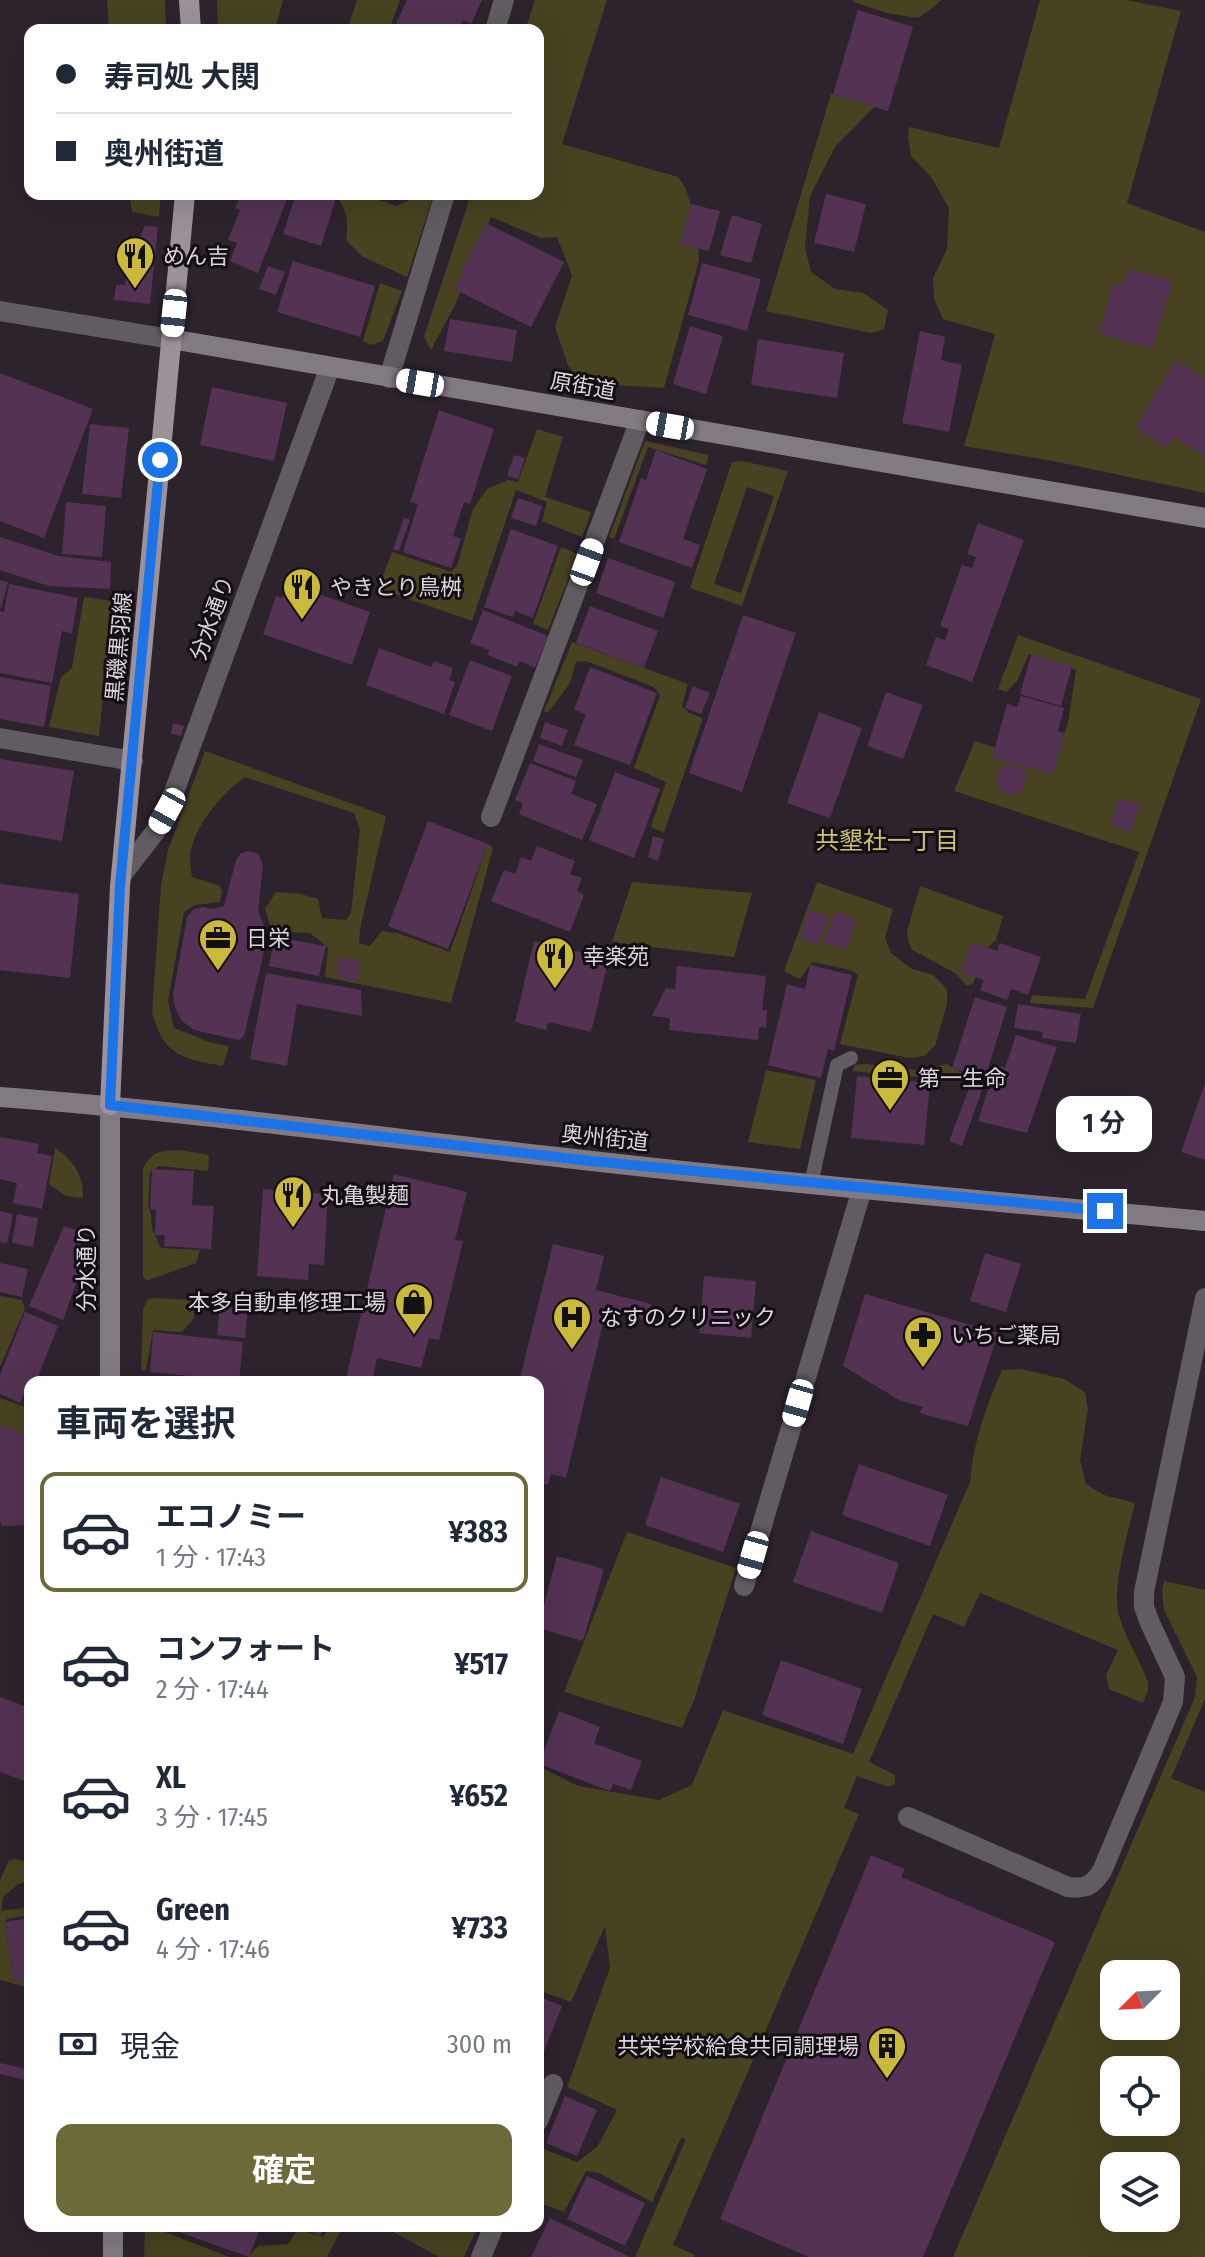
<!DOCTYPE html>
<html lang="ja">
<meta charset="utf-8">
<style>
:root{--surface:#fff;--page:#f2f2f3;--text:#1f2937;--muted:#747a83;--line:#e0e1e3;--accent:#6c6a38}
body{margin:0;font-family:"Fira Sans Condensed","Noto Sans JP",sans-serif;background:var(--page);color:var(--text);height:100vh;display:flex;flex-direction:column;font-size:30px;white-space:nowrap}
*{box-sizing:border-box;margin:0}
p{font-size:26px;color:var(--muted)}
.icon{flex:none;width:44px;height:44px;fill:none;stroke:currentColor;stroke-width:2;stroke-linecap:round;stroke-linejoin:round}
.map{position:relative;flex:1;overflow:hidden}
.sheet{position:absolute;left:24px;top:1376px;width:520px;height:856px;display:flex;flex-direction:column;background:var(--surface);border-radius:16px;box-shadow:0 8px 32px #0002}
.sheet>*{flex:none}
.guide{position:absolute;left:24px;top:24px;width:520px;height:176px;border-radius:16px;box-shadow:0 8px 32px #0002;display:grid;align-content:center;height:176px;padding:0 32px;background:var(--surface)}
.needle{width:52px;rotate:246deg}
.tools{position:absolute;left:1100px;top:1960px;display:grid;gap:16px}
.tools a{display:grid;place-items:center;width:80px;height:80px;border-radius:16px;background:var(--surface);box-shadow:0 8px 32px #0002;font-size:40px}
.end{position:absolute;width:36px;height:36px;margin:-18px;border:10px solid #1a73e8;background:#fff;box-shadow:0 0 0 4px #fff}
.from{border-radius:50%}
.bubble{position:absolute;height:56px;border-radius:16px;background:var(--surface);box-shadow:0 8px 32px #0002;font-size:26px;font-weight:700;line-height:56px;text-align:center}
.car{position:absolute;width:24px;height:48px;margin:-24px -12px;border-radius:10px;box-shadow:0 0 6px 2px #0007;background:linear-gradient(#fff 24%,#345 0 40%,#fff 0 76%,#345 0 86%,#fff 0)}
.guide b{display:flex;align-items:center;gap:28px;height:76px;font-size:30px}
.guide b+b{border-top:2px solid var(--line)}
.guide i{width:20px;height:20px;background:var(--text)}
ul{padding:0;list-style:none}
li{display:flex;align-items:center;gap:24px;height:120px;margin:0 16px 12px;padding:0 16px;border:4px solid transparent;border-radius:16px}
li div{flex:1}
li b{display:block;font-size:30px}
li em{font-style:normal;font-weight:700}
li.current{border-color:var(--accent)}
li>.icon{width:72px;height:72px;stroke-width:1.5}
h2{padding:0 32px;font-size:36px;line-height:96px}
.pay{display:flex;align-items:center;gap:20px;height:88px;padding:0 32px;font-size:30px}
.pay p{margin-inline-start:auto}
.primary-button{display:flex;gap:16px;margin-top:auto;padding:16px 32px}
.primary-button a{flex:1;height:92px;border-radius:16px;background:var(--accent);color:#fff;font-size:32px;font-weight:700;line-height:92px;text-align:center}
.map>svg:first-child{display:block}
</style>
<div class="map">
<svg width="1205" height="2257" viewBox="0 0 1205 2257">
<rect width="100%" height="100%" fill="#2d232d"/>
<!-- green -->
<path fill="#47421f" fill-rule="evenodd" d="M107,0H165L166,30H109Z
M217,0H283L275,30H218Z
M357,0H400L390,27L392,30H347Z
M535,0H607L562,144L678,177L686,189L697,226L699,261L664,388L580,383L568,365L555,327L572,275L557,237L541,238L491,217L455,305L431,350L424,337L471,194H538V30H525Z
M854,0H941L934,7L918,18L887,13L853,2Z
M1040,0H1126L1181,11L1127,203L1205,232V493L1058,462L964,446L995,334L943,319L934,299L933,278L947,249L949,208L931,177L911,156L908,137L909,127L999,148Z
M831,94L876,105L835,147L810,196L805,248L811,272L835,289L863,293L888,310L884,329L871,333L766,311Z
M129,194H161L159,217L132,212Z
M333,194H363L396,206L410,200L412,194H434L407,277L363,257L346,240C349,223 347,206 333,194Z
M380,283L402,291L383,341L370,345L363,341Z
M537,429L563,437L545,497L591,512L582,537L542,521L547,502L516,490L472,621L378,588L392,552L451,572L457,566L473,509L487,489L508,480L518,482Z
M645,441L709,455L706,465L648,447L614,539L609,537Z
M742,461L788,471L742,606L690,588L732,462ZM747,487L774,496L741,593L714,584Z
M561,547L578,554L548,630L533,624Z
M84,597L113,601L99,736L49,727L61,677L72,668Z
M1018,635L1201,699L1093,1008L1030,1003L1032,995L1085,999L1139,852L954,791L975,741L1052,767L1068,723L1076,670L1029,654L1017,681L1006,692L998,689Z
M572,642L688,684L682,706L689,713L703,718L664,833L651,827L666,782L634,768L660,695L654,687L586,661L576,662L570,683L548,713L544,711Z
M205,751L386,816L360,929L359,943L370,946L382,931L397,933L450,952L488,844L493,848L451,1003L325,977L328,948L310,933L275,932L271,928L265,909L276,892L301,894L318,899L322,918L346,920L351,913L360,830L354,813L245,777C222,793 192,828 190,857C190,864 191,871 192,877L220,886L222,892L220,902L195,905L184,912L168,1001L174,1028L212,1043L229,1046L223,1066C183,1059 164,1056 152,1013L161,885L168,850Z
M632,882L752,893L734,957L612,942Z
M817,882L893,909L885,938L891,953L912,969L933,975L947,989V1004L935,1046L924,1056L909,1058L840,1044L858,975L850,970L812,962L800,979L784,971Z
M920,886L1003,916L996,940L981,954L974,983L967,986L955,973L912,950L908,940L907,931Z
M865,1064L917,1070L947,1064L966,1075L982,1081L981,1083L852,1071L855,1065Z
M766,1070L816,1080L800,1149L748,1142Z
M55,1148C73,1159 84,1176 83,1198L66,1196L49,1184Z
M180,1150L209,1155L208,1171L159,1166L150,1172L148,1205L151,1214L152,1229L161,1248L200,1250L196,1263L146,1281L143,1276V1169C152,1150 160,1151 180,1150Z
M0,1296L22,1300L25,1309L0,1367Z
M156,1298L194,1300V1318L182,1332L153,1330L146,1370H141L143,1309L148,1299Z
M1021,1369L1064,1379L1085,1392L1088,1409L1080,1460L1086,1484L1104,1495L1135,1503C1128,1534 1110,1590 1120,1619C1127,1641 1140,1660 1148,1682V1690L1143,1703L1109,1689L1106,1675L1118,1650L980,1593L964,1627L933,1614L869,1762L895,1775V1784L889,1787L857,1776L844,1808L859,1814L673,2245L695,2255L694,2257H635L686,2139L681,2138L652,2202L599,2173L586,2171L564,2212L538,2202V2155L541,2148L577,2162L597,2147L617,2110L567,2087L610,1968L605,1926L571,2002L538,1990V1766L578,1786L659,1800L692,1785L723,1710L853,1754L970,1482C973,1443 986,1406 1002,1370Z
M0,1398L30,1409V1439L0,1426Z
M627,1532L736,1568L694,1700L682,1728L564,1692Z
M1164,1581L1205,1590V1699L1171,1778L1205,1792V2257H953L1195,1697L1197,1677L1164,1610L1162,1591ZM1166,1974V2026H1114V1974ZM1114,2070H1166V2122H1114ZM1114,2166H1166V2218H1114Z
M15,1859L30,1862V1879L17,1885L3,1897L1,1911L30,1907V1915L7,1919L5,1922L14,1981L30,1979V1988L0,1980V1880L9,1860Z
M145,2226H159L160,2230L229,2257H144Z
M331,2226H343L327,2257H248L258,2246L288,2244L298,2229L323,2237Z
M382,2226H478L464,2257H439Z"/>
<!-- building -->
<path fill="#533254" d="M407,0H482L471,24L463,20L458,30H393Z
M858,10L913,27L888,111L833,94Z
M241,194H289L258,273L230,261L237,243L228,240L240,210L235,208Z
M296,194L337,195L321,246L283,234Z
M826,194L866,204L854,252L814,243Z
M691,204L720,211L709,251L680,244Z
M732,215L762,224L751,263L720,255Z
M486,223L564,262L531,327L454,289Z
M145,226L158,227L150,304L114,300L116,285H125L129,259Z
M293,261L375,286L360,337L277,312Z
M702,263L761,279L747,331L688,315Z
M268,266L285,272L276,295L259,289Z
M1129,268L1172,281L1152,349L1099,333L1114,283L1124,286Z
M450,319L517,330L512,362L444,351Z
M690,326L723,336L706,394L673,384Z
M920,331L945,337L941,360L962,365L949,432L902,423Z
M758,339L844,353L837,398L751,385Z
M1176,360L1205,378V456L1174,437L1167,447L1135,428Z
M0,373L93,409L44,538L0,521Z
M212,387L287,403L274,461L200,445Z
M439,410L494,429L470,504L464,502L453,536L461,539L451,568L403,552L418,504L410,502Z
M90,424L129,428L121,498L82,494Z
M656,450L707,469L683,539L700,545L692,568L619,542L641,478L646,480Z
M514,455L525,458L518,479L507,476Z
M518,498L542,506L536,526L511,518Z
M66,502L106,506L102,557L62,554Z
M404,518L410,520L399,551L393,549Z
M978,523L1024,540L972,682L926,665L936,637L945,640L949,629L940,626L962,565L972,568L976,557L967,554Z
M511,529L558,546L533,618L515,611L513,617L484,607Z
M0,537L59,556L111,562L110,589L49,586L0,570Z
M608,558L675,582L663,618L596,593Z
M0,580L8,582L1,608L0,607Z
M287,583L370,612L352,665L263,634L276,596L282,598Z
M9,584L78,598L72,633L62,631L52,683L0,673V611L4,612Z
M590,606L658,631L644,668L576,643Z
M483,610L548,636L535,668L520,661L517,667L488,655L489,650L470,643Z
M743,615L796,633L742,792L689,773Z
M379,648L431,667L434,661L453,668L449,680L455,682L444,714L366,685Z
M1031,655L1072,666L1061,706L1020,694Z
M470,660L512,676L492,731L449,715Z
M590,667L657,693L630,765L574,745L586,714L574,710Z
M0,677L51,686L44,727L0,719Z
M693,686L710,693L701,714L685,708Z
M886,692L923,705L903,759L867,746Z
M1021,696L1064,708L1058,731L1064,733L1053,774L992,758L1007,704L1017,707Z
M819,712L862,728L830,818L787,803Z
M545,722L568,730L562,746L540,738Z
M173,723L184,726L181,736L171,734Z
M539,744L583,760L576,777L533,761Z
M0,759L74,771L62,841L0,830Z
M530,763L576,781L571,794L597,804L582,840L519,814L523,803L515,800Z
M996 780a15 15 0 1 1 30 0a15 15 0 1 1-30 0Z
M615,772L660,789L634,858L589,840Z
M1119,798L1140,805L1131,832L1110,825Z
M428,821L488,844L448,949L388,926Z
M653,836L664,839L658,861L648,857Z
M537,846L575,861L570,874L582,878L577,891L584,895L570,932L491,901L504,870L515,874L521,857L531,861Z
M247,851L258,853L263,865L258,912L267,932V939L244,1036L239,1040L194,1030L182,1021L175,1008L173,995L187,917L194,909L203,907L213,909L224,906L236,860L240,854Z
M0,884L79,894L70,978L0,970Z
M808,910L828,915L819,945L800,939Z
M835,911L856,918L846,950L824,943Z
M275,937L326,946L319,976L269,966Z
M534,941L609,959L591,1032L548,1022L546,1030L515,1022Z
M972,942L997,951L1000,943L1041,957L1028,995L1011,989L1007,1000L980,990L984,980L961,972Z
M339,957L361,962L357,981L336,977Z
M810,965L852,975L834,1051L828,1049L821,1078L768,1065L787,984L805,989Z
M677,966L766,976L762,1010H767L766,1028L759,1027L758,1040L669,1030L670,1018L652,1016L666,988L675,989Z
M266,973L361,990L362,1016L297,1004L287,1066L250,1059Z
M975,997L1007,1007L985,1078L952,1068Z
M1018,1004L1081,1014L1076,1043L1042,1038L1043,1032L1014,1028Z
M1016,1035L1057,1047L1027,1133L978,1121L996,1065L1005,1068Z
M857,1076L930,1083L924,1145L851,1138Z
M1205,1083V1160L1181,1152Z
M970,1086L982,1090L962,1146L949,1141Z
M0,1137L39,1144L37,1153L52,1156L42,1209L13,1203L17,1183L0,1179Z
M152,1169L194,1171L192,1205L214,1206L211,1249L164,1246L165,1235H155L156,1210L150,1209Z
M394,1174L467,1192L455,1240L463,1241L439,1340L429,1338L421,1368L377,1358L372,1382H345Z
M263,1189L328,1194L324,1265L309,1264L308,1280L257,1276Z
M0,1211L13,1214L7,1243L0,1242Z
M17,1214L38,1218L33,1247L12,1243Z
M64,1226L80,1231L82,1267L63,1320L29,1306Z
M553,1244L604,1256L596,1290L651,1304L647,1321L606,1311L566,1478L551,1474L548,1485L538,1483V1382H519Z
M985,1253L1021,1264L1006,1312L970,1301Z
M0,1263L28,1269L22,1297L0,1292Z
M704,1276L756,1281L751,1338L699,1333Z
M865,1294L998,1333L968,1426L919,1413L923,1407L899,1400L843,1366Z
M220,1306L248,1308L245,1338L217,1335Z
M25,1312L58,1326L36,1382H30V1387L27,1386L20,1403L0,1394V1375Z
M153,1332L243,1342L239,1381L150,1372Z
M0,1427H7L30,1439V1525L2,1526L0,1522Z
M859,1464L948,1495L930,1546L842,1515Z
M661,1477L740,1504L723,1552L645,1525Z
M811,1531L899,1563L882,1613L793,1582Z
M557,1556L604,1569L583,1641L538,1628Z
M781,1660L862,1689L843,1744L762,1715Z
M0,1697L30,1708V1783L0,1772Z
M559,1711L600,1727L594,1743L642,1761L631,1790L613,1784L610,1791L539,1764Z
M871,1855L905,1869L901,1877L1055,1942L923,2257H809L720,2219Z
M30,1918V1979L14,1981L5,1922Z
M538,1996L562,2006L541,2059L538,2058Z
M0,2063L30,2070V2081L0,2074Z
M565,2096L597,2110L577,2156L546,2143Z
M587,2176L645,2203L625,2246L567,2219Z
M550,2218L630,2257H531Z
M162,2226H261L249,2257Z
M299,2226H325L320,2236Z"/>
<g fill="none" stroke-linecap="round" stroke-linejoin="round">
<!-- lane -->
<path stroke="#615c61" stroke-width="14" d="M811,1184L837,1065L851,1058"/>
<!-- street -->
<path stroke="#615c61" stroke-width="20" d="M495,30L504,0
M0,311L171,339
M389,378L445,194
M0,738L133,761
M491,817L640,420
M121,876L155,832L167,811L330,367
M744,1586L862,1189
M908,1817L1068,1887C1086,1889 1092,1886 1102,1871L1173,1702L1175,1677L1150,1623L1144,1607V1592L1205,1298
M538,2121L553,2084
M481,2257L494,2226"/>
<!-- secondary -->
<path stroke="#827a82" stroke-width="20" d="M171,339L1205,518
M0,1097C186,1111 371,1136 557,1157C772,1182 989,1201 1205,1221
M110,1105V1382
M113,2226V2257"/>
<!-- primary -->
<path stroke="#9b919b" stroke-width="20" d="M189,0L191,30
M110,1105L120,886L185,194"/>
</g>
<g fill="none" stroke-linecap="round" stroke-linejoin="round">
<!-- route -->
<path stroke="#1a73e8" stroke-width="10" d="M160,460L120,886L110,1105L591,1161L1105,1211"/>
</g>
<!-- icons -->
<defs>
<symbol id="restaurant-pin" viewBox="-11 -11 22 30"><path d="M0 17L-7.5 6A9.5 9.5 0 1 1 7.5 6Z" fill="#cbba39" stroke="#130e13"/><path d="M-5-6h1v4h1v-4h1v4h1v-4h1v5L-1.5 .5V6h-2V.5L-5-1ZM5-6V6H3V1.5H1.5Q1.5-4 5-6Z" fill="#111"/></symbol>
<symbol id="office-pin" viewBox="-11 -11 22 30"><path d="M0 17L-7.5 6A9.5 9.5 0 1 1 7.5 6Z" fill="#cbba39" stroke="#130e13"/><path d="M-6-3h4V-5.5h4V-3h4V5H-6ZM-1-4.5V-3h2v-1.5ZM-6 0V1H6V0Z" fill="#111"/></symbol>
<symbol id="shop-pin" viewBox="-11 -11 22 30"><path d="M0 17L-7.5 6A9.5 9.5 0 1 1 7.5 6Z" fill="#cbba39" stroke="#130e13"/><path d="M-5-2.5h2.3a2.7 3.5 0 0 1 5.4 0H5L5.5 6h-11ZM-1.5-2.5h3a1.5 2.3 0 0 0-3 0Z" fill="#111"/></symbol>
<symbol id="hospital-pin" viewBox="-11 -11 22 30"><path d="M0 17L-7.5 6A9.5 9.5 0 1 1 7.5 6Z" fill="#cbba39" stroke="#130e13"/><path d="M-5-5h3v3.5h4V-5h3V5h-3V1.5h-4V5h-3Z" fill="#111"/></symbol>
<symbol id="pharmacy-pin" viewBox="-11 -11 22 30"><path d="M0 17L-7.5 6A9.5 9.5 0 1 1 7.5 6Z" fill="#cbba39" stroke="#130e13"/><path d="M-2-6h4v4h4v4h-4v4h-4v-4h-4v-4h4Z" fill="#111"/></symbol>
<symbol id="building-pin" viewBox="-11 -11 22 30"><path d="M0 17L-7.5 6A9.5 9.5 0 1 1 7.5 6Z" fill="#cbba39" stroke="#130e13"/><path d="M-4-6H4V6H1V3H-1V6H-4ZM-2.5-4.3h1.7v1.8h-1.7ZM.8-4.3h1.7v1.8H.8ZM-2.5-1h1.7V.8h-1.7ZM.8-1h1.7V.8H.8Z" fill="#111"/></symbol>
</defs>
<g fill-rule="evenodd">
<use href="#restaurant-pin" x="113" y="234" width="44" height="60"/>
<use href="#restaurant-pin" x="280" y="565" width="44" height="60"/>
<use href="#office-pin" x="196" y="916" width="44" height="60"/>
<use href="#restaurant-pin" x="533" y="934" width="44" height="60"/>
<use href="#office-pin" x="868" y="1056" width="44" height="60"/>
<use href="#restaurant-pin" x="271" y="1173" width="44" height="60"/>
<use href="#shop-pin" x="392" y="1280" width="44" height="60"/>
<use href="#hospital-pin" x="550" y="1295" width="44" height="60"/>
<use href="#pharmacy-pin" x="901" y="1313" width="44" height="60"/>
<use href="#building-pin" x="865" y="2024" width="44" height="60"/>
</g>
<g text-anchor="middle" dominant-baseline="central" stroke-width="6" stroke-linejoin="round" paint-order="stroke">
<!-- poi labels -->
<g font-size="22" fill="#dbd5db" stroke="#130e13" text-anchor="start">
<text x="163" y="256">めん吉</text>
<text x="330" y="587">やきとり鳥桝</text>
<text x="246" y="938">日栄</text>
<text x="583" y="956">幸楽苑</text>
<text x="918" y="1078">第一生命</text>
<text x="321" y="1195">丸亀製麺</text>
<text x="386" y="1302" text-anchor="end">本多自動車修理工場</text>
<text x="600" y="1317">なすのクリニック</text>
<text x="951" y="1335">いちご薬局</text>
<text x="859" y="2046" text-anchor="end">共栄学校給食共同調理場</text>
</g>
<!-- street labels -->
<g font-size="22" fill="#dbd5db" stroke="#130e13">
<text transform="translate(583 386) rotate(10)">原街道</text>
<text transform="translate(212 618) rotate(-70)">分水通り</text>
<text transform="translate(119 647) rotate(-85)">黒磯黒羽線</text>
<text transform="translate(605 1138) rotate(6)">奥州街道</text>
<text transform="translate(86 1268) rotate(-90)">分水通り</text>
</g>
<!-- neighbourhood labels -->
<g font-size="24" fill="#cbc173" stroke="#130e13">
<text x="887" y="841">共墾社一丁目</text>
</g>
</g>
</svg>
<div class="tools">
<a><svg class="needle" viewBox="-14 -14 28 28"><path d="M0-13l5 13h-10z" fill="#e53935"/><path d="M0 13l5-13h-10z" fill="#747a83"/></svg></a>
<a><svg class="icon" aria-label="locate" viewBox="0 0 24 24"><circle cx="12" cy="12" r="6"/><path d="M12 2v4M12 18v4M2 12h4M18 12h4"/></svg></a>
<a><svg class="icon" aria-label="layers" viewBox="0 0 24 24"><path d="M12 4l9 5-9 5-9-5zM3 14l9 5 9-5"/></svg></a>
</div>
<i class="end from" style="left:160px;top:460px"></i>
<i class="end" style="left:1105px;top:1211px"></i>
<div class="bubble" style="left:1056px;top:1096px;width:96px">1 分</div>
<i class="car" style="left:174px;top:313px;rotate:186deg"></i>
<i class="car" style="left:420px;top:383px;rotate:280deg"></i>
<i class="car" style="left:670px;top:426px;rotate:280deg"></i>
<i class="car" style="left:587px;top:562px;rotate:20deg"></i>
<i class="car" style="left:167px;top:811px;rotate:209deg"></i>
<i class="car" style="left:798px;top:1403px;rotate:196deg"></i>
<i class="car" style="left:753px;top:1555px;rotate:196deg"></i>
<div class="guide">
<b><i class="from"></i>寿司処 大関</b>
<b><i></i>奥州街道</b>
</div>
<section class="sheet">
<h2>車両を選択</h2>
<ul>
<li class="current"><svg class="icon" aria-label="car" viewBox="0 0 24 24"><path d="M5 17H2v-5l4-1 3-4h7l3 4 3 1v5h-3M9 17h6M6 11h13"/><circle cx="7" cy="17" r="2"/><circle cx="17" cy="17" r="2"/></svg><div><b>エコノミー</b><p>1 分 · 17:43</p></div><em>¥383</em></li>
<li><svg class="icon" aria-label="car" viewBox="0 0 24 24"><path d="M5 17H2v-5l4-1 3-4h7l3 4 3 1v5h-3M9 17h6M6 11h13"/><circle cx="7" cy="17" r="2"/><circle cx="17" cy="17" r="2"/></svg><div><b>コンフォート</b><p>2 分 · 17:44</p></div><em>¥517</em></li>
<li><svg class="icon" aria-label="car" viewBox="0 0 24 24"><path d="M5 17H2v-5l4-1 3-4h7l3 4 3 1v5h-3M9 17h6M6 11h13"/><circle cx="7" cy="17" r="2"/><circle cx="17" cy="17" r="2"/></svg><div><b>XL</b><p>3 分 · 17:45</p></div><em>¥652</em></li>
<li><svg class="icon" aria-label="car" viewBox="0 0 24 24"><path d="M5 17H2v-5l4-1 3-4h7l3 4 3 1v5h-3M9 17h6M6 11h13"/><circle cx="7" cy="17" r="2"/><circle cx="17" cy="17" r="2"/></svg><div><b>Green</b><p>4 分 · 17:46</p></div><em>¥733</em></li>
</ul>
<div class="pay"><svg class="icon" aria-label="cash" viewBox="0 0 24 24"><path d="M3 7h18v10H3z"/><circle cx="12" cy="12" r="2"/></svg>現金<p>300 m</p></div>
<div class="primary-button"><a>確定</a></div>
</section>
</div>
